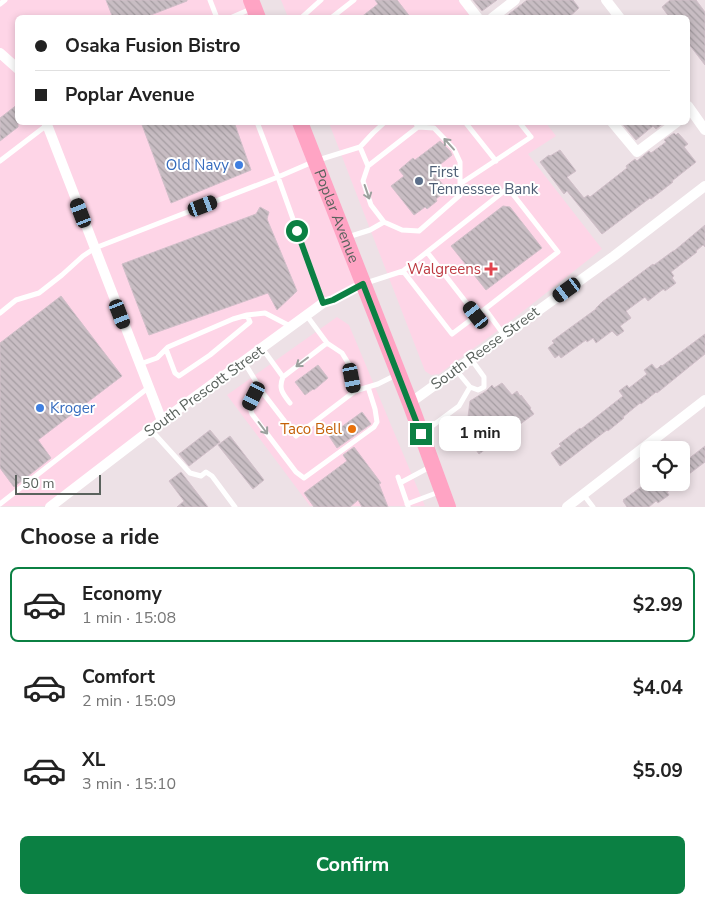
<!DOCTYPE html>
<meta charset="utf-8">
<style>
:root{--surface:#fff;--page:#f2f2f2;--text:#222;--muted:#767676;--line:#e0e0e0;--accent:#0b8043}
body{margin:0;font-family:"Nunito Sans",sans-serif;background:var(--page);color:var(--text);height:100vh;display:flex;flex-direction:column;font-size:19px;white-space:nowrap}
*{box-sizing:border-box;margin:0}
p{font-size:16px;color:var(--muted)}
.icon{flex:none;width:28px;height:28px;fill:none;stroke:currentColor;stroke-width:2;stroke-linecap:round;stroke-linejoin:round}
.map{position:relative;height:507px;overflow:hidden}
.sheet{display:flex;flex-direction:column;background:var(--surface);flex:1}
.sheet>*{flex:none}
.banner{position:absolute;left:15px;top:15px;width:675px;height:110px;border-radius:8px;box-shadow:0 2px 8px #0003;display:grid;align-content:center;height:110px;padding:0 20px;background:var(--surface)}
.controls{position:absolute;left:640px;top:441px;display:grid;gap:10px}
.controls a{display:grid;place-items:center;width:50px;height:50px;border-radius:8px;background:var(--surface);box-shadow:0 2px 8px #0003;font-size:25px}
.scale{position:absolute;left:15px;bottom:12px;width:86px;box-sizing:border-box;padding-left:5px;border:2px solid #5a625d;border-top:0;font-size:14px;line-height:18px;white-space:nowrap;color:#5a625d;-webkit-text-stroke:4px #fff;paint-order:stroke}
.end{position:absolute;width:22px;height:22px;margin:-11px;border:6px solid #0b8043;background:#fff;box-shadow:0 0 0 2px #fff}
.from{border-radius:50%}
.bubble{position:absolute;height:35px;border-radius:8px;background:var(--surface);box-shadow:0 2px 8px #0003;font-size:16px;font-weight:700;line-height:35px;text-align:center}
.car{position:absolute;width:15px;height:30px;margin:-15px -8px;border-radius:6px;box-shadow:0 0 4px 1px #0007;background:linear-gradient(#222 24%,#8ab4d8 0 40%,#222 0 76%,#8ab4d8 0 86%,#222 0)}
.banner b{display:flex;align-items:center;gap:18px;height:48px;font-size:19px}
.banner b+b{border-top:1px solid var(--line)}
.banner i{width:12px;height:12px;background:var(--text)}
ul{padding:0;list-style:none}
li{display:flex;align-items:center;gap:15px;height:75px;margin:0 10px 8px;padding:0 10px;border:2px solid transparent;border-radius:8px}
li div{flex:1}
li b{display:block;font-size:19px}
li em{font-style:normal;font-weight:700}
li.on{border-color:var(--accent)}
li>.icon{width:45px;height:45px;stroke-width:1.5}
h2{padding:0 20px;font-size:22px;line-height:60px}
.button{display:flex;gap:10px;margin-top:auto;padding:10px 20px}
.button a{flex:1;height:58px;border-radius:8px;background:var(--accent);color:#fff;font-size:20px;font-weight:700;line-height:58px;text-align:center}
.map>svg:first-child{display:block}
</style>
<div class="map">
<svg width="705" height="507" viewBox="0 0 705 507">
<defs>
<pattern id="building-back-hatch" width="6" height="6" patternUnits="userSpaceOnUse" patternTransform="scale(1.25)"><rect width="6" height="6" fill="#c8bdc3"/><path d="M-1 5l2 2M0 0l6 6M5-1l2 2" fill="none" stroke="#a59da2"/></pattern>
</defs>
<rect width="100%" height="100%" fill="#ede1e6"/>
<!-- commercial -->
<path fill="#fed5e7" d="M0,0H251L258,17L18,18V122L300,123L363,284L333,300L50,506H0Z
M281,0H458L471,17H288Z
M329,123H546L556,136L528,154L602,249L508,323L439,374L431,375L425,371Z
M337,317L349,325L425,506H310L227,395Z"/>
<!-- building -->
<path fill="url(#building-back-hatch)" stroke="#d1bfc9" d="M106,0H187V1L143,18H113Z
M375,0H397L411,18H360L378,4Z
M473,0H497L482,11Z
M527,0H573L579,8L568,18H504Z
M670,0H696L705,12V65L688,43V18H670L662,7Z
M18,104V127L0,141V118Z
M141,122H234L251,170L171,203Z
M621,122H665L656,129L653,126L636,140Z
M674,133L676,135L678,133L688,144L684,147L696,162L672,181L673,182L651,199L650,198L602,234L567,191L564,194L540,162L549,155L550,156L560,150L576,171L567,177L584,198L588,195L590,197L627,168L626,166L635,159L637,161L649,151L651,153L666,142L664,140Z
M440,141L450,151L452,155L432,171L447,190L436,199L437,201L427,209L425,207L414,215L391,186L404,176L399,170L413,158L415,160Z
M503,206L510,207L542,248L486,290L451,246Z
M260,207L269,212L267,219L297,291L277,310L268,293L149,335L122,264L256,214Z
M705,225V247L703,245L696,251L697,252L671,272L674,276L672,278L676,283L665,291L664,289L662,290L648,301L645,297L626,311L631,318L620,326L624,331L617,336L612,331L596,343L593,338L587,342L586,340L561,358L559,355L555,358L548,348L554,343L552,341L596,309V308L602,302L653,264L654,265L673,251H674Z
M61,296L122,376L38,440L51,458L14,487L0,468V343Z
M705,334V354L657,393L656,392L641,404L640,403L623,417L624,418L608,431L607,430L560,466L551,453L561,446L559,444L580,428L581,429L623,396L619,391L627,385L629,388L647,374L644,370L652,364L655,368L657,369L661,365L662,366Z
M318,365L328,378L314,390L313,389L305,395L295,382Z
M502,383L512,395L517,391L520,396L521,395L531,408L530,409L534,414L479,454L464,433L465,432L464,431L473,424L468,417L470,401L486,391L492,385L494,388Z
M362,412L371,424L337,448L329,436Z
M210,430L220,442L189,466L179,454Z
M230,436L264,480L253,489L218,445Z
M705,446V462L681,480V452L687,460Z
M354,447L381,483L379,484L388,507H362L358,500L350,507H314L304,493L347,461L343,455Z
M181,472L208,507H177L184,501L169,481Z
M648,482H669L673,488L667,492L669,495L658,503L656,501L649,507H627L623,501H624L623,500Z"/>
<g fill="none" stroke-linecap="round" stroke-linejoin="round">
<!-- service -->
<path stroke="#fff" stroke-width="5" d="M210,0L217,18
M0,4L5,0
M230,18L253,8
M301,18L321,0
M331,18L354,0
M257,122L278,177L323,303
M465,122L496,161
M360,147L368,166L363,181L371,205L384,222L402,230L419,231L460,195V162L454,149L434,128L418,127L415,122
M0,161L47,125
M368,166L418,127
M460,184L531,137L519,122
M348,237L370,230L384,222
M427,252L476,315
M403,271L452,334L485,309
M366,283L403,271L508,188L558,252L485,309L504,335
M0,313L16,300L39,293L62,275L83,256L95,248L278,177L315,161L360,147L373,133L385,122
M327,343L342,353L350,366L355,391
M262,348L283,377L327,343L307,316
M166,349L175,373L179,376L210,355L250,322L247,315
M244,362L263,393L296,436L355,391L378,384L396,375
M140,364L157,358L168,347L233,319L247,315L265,313L290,326
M456,370L470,387L478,390L484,387V377L471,359
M283,377C278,389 283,394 290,403
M259,386L249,405L252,414L296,472L304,478L374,427L377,422L375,409L368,387
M151,430L190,473L201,476L206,472L212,476L235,507
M424,432L459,406L470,387
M398,477L408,506
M400,483L430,467
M583,494L593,507
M0,504L148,388
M407,504L439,492"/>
<!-- minor -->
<path stroke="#fff" stroke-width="10" d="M464,0L478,18
M606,0L620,18
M492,18L515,0
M0,53L18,69
M688,106L705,130
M46,122L162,421
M612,122L637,152L677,122
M410,403L614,256L705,186
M50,507L162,421L323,303L333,300L363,284
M567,507L705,400"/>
<!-- primary -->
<g stroke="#ffa4c4" stroke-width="16">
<path d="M251,0L258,18"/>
<path id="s1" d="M300,122L410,403L448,507"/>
</g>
</g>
<!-- one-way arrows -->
<defs><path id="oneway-shaft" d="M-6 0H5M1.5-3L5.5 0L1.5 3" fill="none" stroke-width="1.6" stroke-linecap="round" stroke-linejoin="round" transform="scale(1.25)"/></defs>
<g stroke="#9ca19e">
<use href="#oneway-shaft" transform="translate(449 144) rotate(-132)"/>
<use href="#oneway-shaft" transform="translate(367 192) rotate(71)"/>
<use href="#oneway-shaft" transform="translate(302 362) rotate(143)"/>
<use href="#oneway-shaft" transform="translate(263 428) rotate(53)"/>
</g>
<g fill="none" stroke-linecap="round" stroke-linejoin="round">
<!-- route -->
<path stroke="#0b8043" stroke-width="6" d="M297,231L323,303L333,300L363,284L421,434"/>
</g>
<!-- markers -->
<g fill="#3f7fe0" stroke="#fff" stroke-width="2">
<circle cx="239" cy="165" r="5"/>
<circle cx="40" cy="408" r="5"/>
</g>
<circle fill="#5c6f8a" stroke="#fff" stroke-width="2" cx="419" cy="181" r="5"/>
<path fill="#e0444e" stroke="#fff" stroke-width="2" d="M488.5 261.5h5v5h5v5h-5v5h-5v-5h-5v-5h5z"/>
<circle fill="#e8710a" stroke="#fff" stroke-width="2" cx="352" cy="429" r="5"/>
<g text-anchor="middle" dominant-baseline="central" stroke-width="4" stroke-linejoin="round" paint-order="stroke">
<!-- shop labels -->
<g font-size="15" fill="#366cbe" stroke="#fff" text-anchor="end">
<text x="229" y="165">Old Navy</text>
<text x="50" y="408" text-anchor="start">Kroger</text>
</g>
<!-- service labels -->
<g font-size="15" fill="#4e5e75" stroke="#fff" text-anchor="start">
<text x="429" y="172">First<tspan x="429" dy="17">Tennessee Bank</tspan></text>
</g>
<!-- street labels -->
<g font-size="15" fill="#5a625d" stroke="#fff">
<text stroke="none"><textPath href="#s1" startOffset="101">Poplar Avenue</textPath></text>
<text transform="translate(485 348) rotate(-36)">South Reese Street</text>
<text transform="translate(204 391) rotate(-36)">South Prescott Street</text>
</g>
<!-- health labels -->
<g font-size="15" fill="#be3a42" stroke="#fff" text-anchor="end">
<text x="481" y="269">Walgreens</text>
</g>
<!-- food labels -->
<g font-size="15" fill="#c56008" stroke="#fff" text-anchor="end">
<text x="342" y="429">Taco Bell</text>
</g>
</g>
</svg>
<div class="controls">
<a><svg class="icon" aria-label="locate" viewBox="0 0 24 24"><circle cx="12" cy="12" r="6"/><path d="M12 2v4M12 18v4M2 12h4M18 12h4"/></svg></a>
</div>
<div class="scale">50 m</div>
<i class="end from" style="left:297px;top:231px"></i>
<i class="end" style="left:421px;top:434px"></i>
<div class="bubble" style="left:439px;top:416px;width:82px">1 min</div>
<i class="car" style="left:203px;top:206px;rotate:69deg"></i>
<i class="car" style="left:81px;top:213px;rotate:339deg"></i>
<i class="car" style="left:567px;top:290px;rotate:234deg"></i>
<i class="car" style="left:120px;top:314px;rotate:159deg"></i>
<i class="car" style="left:476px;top:315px;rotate:322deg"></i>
<i class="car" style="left:352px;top:378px;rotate:169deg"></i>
<i class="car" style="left:254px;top:396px;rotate:207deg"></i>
<div class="banner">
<b><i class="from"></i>Osaka Fusion Bistro</b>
<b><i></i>Poplar Avenue</b>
</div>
</div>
<section class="sheet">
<h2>Choose a ride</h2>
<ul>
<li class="on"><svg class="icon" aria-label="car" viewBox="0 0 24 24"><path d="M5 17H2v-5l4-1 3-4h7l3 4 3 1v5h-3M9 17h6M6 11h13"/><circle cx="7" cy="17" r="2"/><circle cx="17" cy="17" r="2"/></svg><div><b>Economy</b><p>1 min · 15:08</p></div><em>$2.99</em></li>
<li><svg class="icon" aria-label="car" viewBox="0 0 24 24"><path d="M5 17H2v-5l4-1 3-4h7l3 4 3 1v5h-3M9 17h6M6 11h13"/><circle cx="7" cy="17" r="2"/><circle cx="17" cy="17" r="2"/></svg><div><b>Comfort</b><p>2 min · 15:09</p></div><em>$4.04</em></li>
<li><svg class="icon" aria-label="car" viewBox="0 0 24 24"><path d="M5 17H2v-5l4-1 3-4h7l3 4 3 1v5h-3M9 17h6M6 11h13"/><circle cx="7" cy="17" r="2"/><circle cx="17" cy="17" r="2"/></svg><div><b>XL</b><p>3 min · 15:10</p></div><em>$5.09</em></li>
</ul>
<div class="button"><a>Confirm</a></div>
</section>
